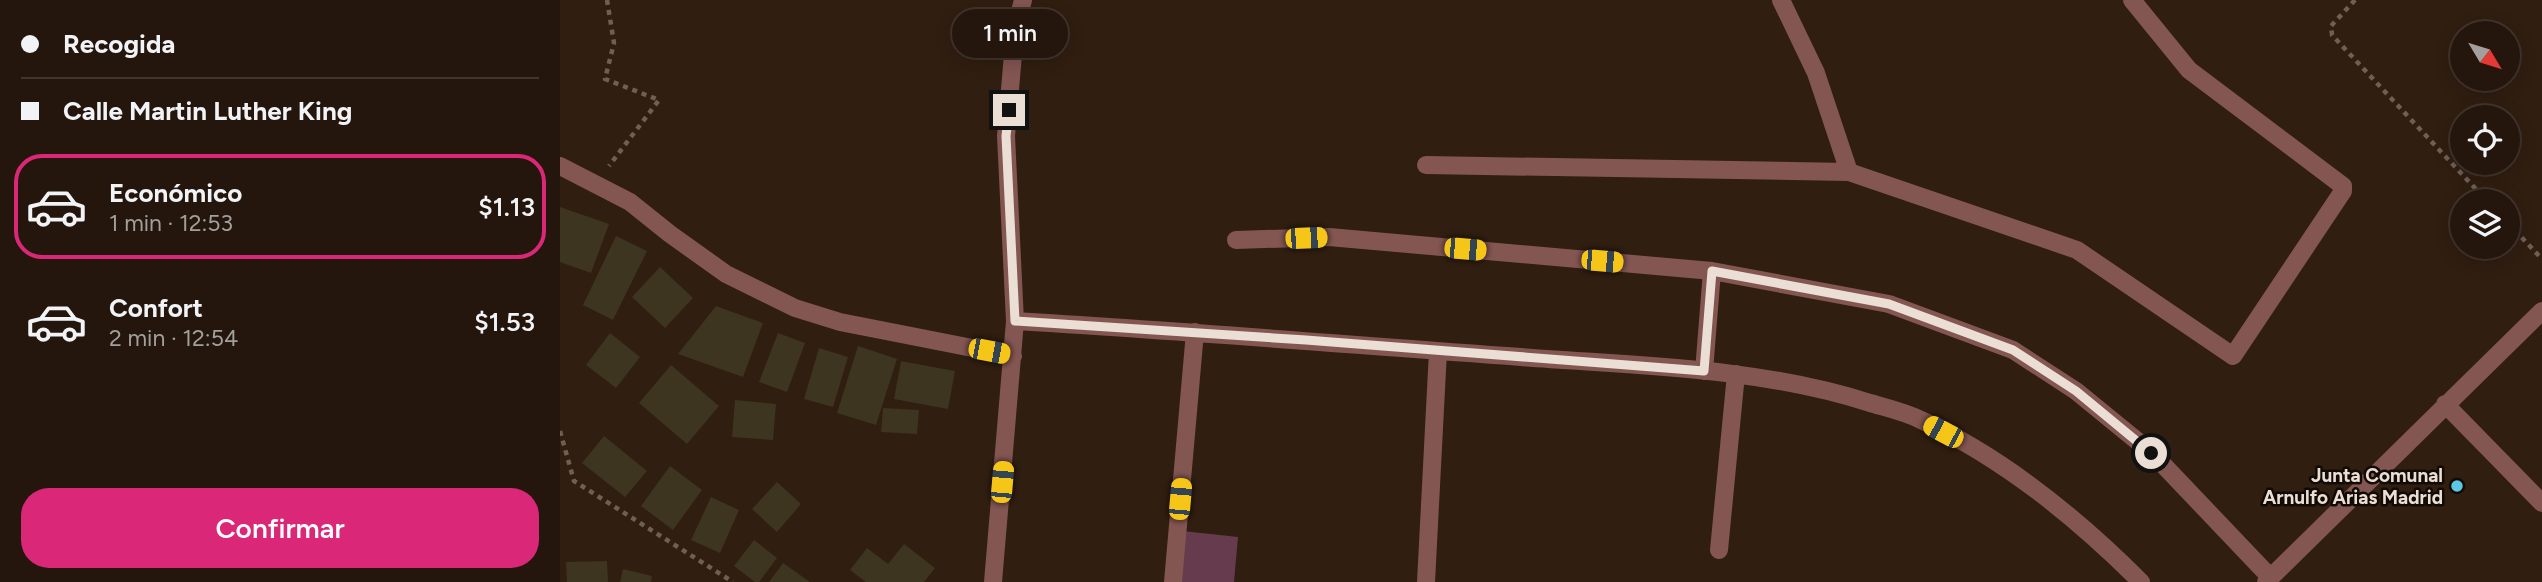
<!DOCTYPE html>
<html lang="es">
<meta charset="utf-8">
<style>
:root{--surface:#24160c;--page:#30231a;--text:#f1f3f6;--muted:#a39f9d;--line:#41352d;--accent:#db2777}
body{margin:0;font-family:Figtree,sans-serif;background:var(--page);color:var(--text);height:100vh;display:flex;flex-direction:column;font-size:26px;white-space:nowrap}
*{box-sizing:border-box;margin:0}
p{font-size:23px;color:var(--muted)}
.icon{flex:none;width:38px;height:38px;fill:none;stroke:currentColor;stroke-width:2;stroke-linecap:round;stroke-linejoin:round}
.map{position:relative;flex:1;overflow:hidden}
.panel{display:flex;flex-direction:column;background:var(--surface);width:560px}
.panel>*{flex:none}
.hud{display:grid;align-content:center;height:154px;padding:0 21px;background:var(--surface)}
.needle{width:46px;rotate:128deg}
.controls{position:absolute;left:1890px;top:21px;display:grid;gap:14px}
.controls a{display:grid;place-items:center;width:70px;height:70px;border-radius:50%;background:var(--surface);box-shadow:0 4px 18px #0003,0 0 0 2px var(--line);font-size:35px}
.end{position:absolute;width:32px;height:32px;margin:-16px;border:9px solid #ebded5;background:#111;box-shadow:0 0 0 4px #111}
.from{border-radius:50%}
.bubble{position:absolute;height:49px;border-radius:24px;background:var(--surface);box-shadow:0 4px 18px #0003,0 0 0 2px var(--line);font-size:23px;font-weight:600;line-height:49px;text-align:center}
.car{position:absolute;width:21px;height:42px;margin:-21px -10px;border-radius:9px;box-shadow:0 0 5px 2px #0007;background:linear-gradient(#f5c518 24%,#345 0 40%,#f5c518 0 76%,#345 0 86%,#f5c518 0)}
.hud b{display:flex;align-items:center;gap:24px;height:66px;font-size:26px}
.hud b+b{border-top:2px solid var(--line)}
.hud i{width:18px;height:18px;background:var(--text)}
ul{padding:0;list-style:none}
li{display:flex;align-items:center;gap:21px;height:105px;margin:0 14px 10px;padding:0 7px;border:4px solid transparent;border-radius:28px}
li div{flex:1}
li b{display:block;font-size:26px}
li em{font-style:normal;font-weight:600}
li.selected{border-color:var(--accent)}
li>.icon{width:63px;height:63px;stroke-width:1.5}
.cta{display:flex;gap:14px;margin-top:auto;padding:14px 21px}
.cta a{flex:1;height:80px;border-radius:28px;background:var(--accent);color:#fff;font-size:28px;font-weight:600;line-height:80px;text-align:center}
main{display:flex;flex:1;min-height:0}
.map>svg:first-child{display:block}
</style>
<main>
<section class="panel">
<div class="hud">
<b><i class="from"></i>Recogida</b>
<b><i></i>Calle Martin Luther King</b>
</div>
<ul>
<li class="selected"><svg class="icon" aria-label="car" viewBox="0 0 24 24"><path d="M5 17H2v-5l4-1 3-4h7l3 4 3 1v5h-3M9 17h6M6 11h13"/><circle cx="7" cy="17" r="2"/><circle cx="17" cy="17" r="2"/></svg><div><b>Económico</b><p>1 min · 12:53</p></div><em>$1.13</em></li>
<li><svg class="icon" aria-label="car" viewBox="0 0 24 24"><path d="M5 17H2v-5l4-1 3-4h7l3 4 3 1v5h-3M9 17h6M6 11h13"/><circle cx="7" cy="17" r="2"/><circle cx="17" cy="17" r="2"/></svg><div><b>Confort</b><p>2 min · 12:54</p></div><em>$1.53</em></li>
</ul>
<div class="cta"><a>Confirmar</a></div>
</section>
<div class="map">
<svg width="1982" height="582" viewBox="0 0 1982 582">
<rect width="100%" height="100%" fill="#301e10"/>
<!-- green -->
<path fill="#653b4d" d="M623,531L678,537L674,582H618Z"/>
<!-- building -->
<path fill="#3d351f" d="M0,207L49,224L31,273L0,262Z
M56,236L87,251L53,320L23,305Z
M100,267L133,298L105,328L72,297Z
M156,306L203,323L183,377L118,354Z
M50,333L80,357L56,388L26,365Z
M218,333L245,343L227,392L199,382Z
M298,346L337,359L316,425L277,413Z
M259,348L288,357L273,407L244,399Z
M341,361L395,371L388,409L334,399Z
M111,365L159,406L127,444L79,403Z
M175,400L216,404L213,440L172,437Z
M323,408L359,410L357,434L321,432Z
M44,436L87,471L65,497L22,463Z
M110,466L142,490L113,530L81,506Z
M217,482L241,504L217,532L192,509Z
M151,497L179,510L160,553L131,540Z
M194,540L217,558L199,582H195L174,566Z
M344,544L375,568L364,582H306L290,570L307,548L328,564Z
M47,561L48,582H7L6,562Z
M223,563L250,582H209Z
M63,569L92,576L91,582H60Z"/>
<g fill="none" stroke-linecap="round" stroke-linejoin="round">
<!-- path -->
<path stroke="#706054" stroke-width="4.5" stroke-dasharray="5 5" stroke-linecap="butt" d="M47,0L54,43L45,79L99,100L49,166
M1795,0L1771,26L1772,35L1927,201
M1948,223L1982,259
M0,431L14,481L173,582"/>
<!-- minor -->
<path stroke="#835652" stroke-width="18" d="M1221,0L1256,73L1289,172
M866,165L1289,172L1517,250L1673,356L1783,191V186L1629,70L1572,0
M0,166L70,202L110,234L166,274L235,308L280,322L453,356
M676,240L769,237L1152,271L1329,304L1453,350L1516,391L1592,453L1711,578
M455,321C624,331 793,345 961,357C1078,366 1198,367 1310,403C1327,408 1345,412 1361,420C1444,458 1516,517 1581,582
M1144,371L1152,271
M1885,404L1982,503
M1159,550L1176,374
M433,582L455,321L446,136L455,31L463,0
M613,582L635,332
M866,582L878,351
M1706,582L1982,311"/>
</g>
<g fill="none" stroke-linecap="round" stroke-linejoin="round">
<!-- route -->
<path stroke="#ebded5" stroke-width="9" d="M449,110L446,136L455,321L746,340L1144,371L1152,271L1329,304L1453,350L1516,391L1591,453"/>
</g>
<!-- markers -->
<circle fill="#5ac8e6" stroke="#120a05" stroke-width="2.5" cx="1897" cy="486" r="7"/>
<g text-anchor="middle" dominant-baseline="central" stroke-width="5" stroke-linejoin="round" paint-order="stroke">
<!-- poi labels -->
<g font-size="19" font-weight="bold" fill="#ebded5" stroke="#120a05" text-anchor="end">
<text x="1883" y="475">Junta Comunal<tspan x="1883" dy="22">Arnulfo Arias Madrid</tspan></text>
</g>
</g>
</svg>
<div class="controls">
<a><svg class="needle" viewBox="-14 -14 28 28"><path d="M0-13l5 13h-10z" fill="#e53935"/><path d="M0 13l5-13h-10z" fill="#a39f9d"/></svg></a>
<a><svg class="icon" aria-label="locate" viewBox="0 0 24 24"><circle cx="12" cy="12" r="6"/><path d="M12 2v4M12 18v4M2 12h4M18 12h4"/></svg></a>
<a><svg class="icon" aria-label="layers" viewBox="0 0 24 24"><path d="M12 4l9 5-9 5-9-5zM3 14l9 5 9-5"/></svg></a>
</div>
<i class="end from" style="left:1591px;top:453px"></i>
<i class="end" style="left:449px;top:110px"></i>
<div class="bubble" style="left:392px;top:9px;width:116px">1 min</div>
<i class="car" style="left:746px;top:238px;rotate:88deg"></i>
<i class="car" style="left:905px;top:249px;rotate:95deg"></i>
<i class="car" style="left:1042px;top:261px;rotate:95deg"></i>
<i class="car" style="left:429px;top:351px;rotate:101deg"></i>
<i class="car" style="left:1383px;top:432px;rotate:298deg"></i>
<i class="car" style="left:442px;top:482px;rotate:5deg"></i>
<i class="car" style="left:620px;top:499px;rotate:5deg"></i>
</div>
</main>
